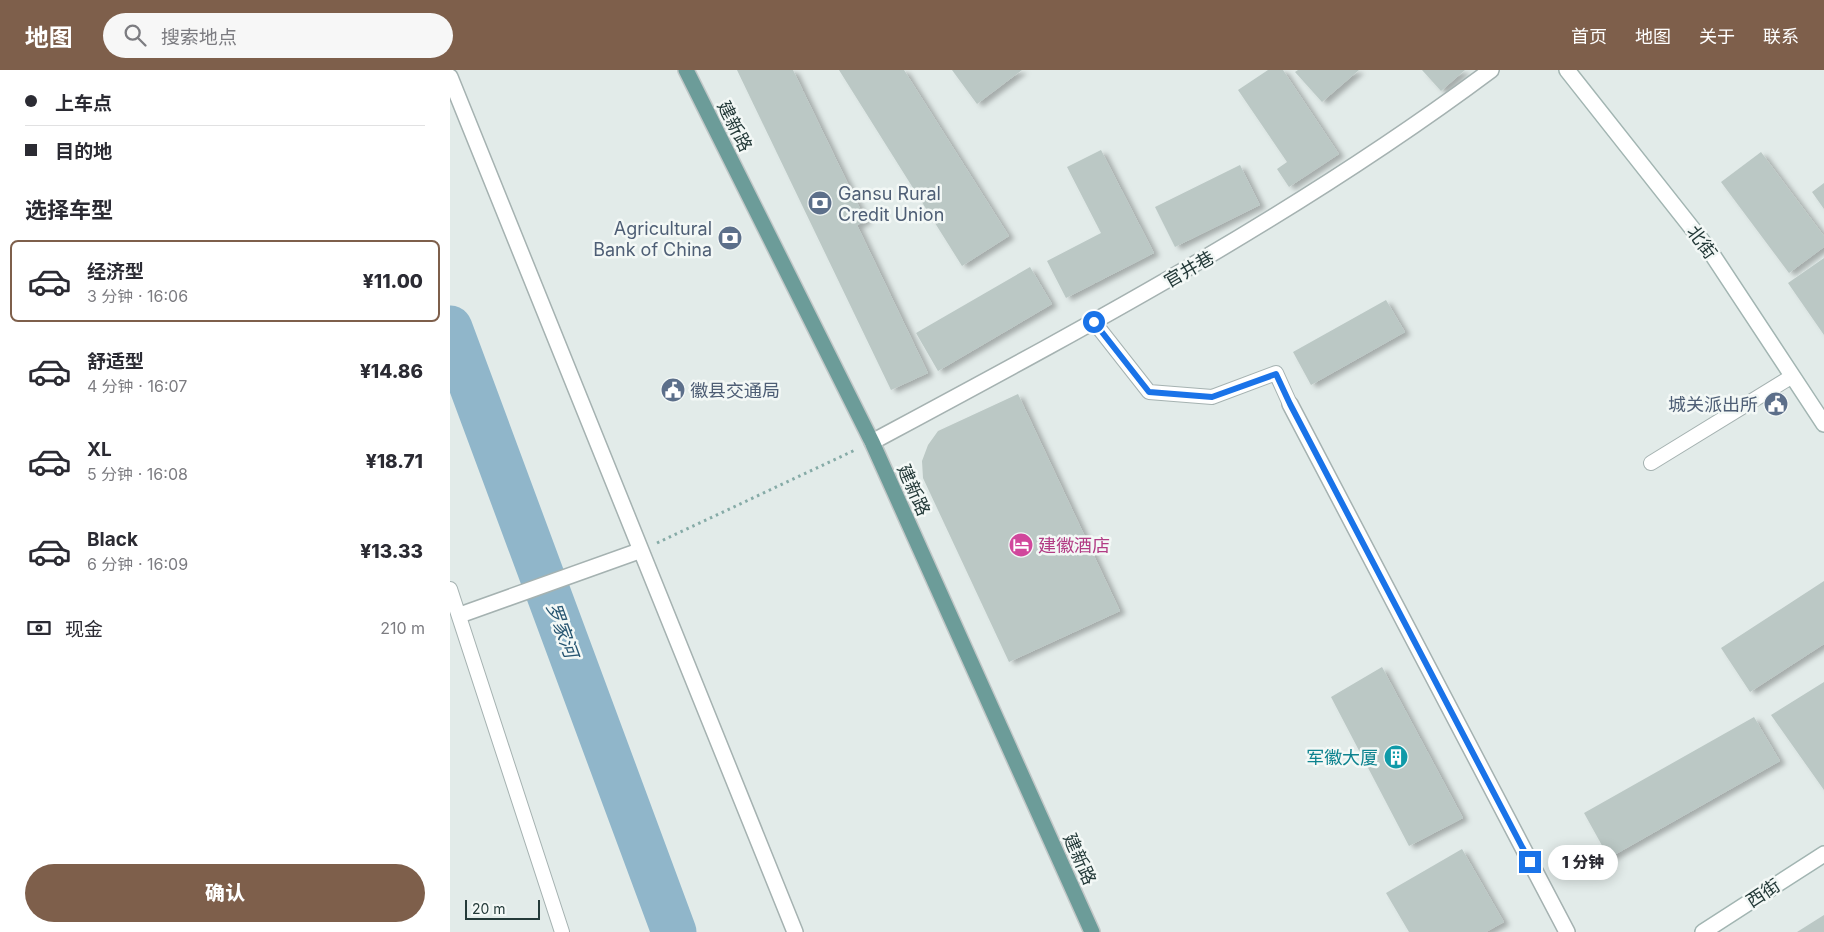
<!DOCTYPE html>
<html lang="zh">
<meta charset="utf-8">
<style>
:root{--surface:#fff;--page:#f7f7f7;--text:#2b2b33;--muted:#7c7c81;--line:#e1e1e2;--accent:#7e5f4b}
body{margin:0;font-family:Inter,"Noto Sans SC",sans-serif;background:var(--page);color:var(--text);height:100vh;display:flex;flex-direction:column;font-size:19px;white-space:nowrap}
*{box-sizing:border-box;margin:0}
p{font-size:16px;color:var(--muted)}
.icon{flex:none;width:28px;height:28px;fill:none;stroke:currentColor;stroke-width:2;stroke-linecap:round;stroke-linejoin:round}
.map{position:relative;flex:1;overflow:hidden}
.sheet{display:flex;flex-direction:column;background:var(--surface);width:450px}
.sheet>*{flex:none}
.guide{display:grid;align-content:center;height:110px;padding:0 25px;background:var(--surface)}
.scale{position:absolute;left:15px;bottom:12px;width:75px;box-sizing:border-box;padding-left:5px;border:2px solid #243a39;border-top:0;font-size:14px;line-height:18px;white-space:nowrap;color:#243a39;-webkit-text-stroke:4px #f3f8f6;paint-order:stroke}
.end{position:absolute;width:22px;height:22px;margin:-11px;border:6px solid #1a73e8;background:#fff;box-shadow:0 0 0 2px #fff}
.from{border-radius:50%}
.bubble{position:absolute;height:35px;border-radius:18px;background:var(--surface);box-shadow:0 2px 12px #0003;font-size:16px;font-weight:800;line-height:35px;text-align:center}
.guide b{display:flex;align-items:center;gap:18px;height:48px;font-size:19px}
.guide b+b{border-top:1px solid var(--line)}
.guide i{width:12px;height:12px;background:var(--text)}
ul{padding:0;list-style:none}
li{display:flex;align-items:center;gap:15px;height:82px;margin:0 10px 8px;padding:0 15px;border:2px solid transparent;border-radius:8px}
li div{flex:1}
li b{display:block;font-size:19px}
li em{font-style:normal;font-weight:800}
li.selected{border-color:var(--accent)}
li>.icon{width:45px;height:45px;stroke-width:1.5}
h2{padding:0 25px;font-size:22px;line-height:60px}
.pay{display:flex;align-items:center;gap:12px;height:55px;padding:0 25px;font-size:19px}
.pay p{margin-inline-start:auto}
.action{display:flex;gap:10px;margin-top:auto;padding:10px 25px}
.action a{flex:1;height:58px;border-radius:30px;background:var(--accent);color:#fff;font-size:20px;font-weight:800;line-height:58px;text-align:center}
header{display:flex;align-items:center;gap:30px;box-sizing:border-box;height:70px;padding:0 25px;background:var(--accent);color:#fff}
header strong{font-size:24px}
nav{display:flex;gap:28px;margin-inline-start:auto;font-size:18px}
.search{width:350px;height:45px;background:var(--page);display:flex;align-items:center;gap:12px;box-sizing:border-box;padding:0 18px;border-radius:28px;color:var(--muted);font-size:19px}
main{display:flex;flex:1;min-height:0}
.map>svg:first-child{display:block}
</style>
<header>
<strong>地图</strong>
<div class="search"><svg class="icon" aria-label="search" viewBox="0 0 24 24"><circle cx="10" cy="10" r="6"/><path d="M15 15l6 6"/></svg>搜索地点</div>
<nav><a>首页</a><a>地图</a><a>关于</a><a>联系</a></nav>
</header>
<main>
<section class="sheet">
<div class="guide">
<b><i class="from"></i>上车点</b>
<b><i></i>目的地</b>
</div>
<h2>选择车型</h2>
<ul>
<li class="selected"><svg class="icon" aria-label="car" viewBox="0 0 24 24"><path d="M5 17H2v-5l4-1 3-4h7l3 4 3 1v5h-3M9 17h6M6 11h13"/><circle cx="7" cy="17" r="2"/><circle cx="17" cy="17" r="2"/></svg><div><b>经济型</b><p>3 分钟 · 16:06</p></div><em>¥11.00</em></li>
<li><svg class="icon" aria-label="car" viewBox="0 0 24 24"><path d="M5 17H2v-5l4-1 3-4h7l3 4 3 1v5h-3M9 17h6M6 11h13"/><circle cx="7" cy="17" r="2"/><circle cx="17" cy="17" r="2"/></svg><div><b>舒适型</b><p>4 分钟 · 16:07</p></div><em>¥14.86</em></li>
<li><svg class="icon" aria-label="car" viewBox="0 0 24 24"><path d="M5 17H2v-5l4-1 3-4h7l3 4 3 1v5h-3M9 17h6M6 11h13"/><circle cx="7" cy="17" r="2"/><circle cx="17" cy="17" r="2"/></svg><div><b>XL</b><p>5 分钟 · 16:08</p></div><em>¥18.71</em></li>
<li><svg class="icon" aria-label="car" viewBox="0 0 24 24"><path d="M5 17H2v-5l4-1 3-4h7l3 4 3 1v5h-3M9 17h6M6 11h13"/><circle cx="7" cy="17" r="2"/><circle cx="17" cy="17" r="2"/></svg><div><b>Black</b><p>6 分钟 · 16:09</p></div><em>¥13.33</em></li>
</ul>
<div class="pay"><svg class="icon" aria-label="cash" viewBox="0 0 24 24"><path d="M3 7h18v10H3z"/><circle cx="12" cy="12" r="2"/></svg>现金<p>210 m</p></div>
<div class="action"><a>确认</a></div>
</section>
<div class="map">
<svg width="1374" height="862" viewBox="0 0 1374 862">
<defs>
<filter id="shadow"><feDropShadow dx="5.5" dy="3" stdDeviation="2.5" flood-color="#0004"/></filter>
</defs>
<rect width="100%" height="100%" fill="#e2ebe9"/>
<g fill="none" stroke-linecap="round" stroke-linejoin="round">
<!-- river -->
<path stroke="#90b6ca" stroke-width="45" d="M0,258L224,862"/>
</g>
<!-- building -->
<path fill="#bbc8c5" filter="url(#shadow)" d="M287,0H343L416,151L407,155L478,303L441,320Z
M389,0H454L559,166L512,196Z
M502,0H572L527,34Z
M818,0H833L889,84L839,117L827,99L837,92L788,20Z
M848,0H909L872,32L845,2Z
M972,0H1015L991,21Z
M651,80L704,183L616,228L597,191L651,163L617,97Z
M1311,82L1374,166V177L1339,203L1271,112Z
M790,95L810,135L725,177L705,137Z
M1374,113V139L1362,122Z
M1374,188V265L1338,213Z
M580,197L602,234L488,301L466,263Z
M936,230L955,262L861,315L843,282Z
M568,324L670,541L559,592L473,408L472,391L478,375L488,361Z
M1374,511V574L1300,622L1271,578Z
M932,597L1013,748L959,776L881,627Z
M1374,612V720L1321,645Z
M1304,647L1330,691L1159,788L1134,743Z
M1012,779L1054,852L1036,862H959L936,823Z
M1374,845V862H1347Z"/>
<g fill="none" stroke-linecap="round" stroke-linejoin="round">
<defs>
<path id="lane" d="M644,252L699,322L762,327L826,303L840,334
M1201,393L1341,307
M0,519L112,862"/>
<path id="street" d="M0,7L345,862
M840,334L1117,862
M422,372C634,258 847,145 1041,0
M10,545L189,481"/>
<path id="secondary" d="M1117,0L1260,181L1374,354
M1253,862L1374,784"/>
<path id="primary" d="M236,0L422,372L642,862"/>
</defs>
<!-- lane casing -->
<use href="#lane" stroke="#a5b2b1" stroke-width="16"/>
<!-- street casing -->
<use href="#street" stroke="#a5b2b1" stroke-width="18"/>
<!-- secondary casing -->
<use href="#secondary" stroke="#a2b5b2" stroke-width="18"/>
<!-- primary casing -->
<use href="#primary" stroke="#c2c8c8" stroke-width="18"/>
<!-- path -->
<path stroke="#86aba7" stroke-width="3" stroke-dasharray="2.5 4" stroke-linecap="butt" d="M207,473L405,380"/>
<!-- lane -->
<use href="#lane" stroke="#fff" stroke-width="14"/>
<!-- street -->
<use href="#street" stroke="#fff" stroke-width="15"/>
<!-- secondary -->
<use href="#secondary" stroke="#fff" stroke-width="15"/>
<!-- primary -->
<use href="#primary" stroke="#6c9c99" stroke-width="15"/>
</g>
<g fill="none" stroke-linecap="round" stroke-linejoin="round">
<!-- route -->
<path stroke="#1a73e8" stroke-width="6" d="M644,252L699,322L762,327L826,304L840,334L1080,792"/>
</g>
<!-- icons -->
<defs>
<symbol id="bank-disc" viewBox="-11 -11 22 22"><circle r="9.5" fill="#5c6f8a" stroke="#f3f8f6"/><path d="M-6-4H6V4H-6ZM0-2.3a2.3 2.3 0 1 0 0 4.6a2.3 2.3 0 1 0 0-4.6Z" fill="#fff"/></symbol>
<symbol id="civic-disc" viewBox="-11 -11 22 22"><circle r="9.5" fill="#5c6f8a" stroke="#f3f8f6"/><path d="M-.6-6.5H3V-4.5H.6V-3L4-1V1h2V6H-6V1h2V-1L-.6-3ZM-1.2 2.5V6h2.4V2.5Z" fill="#fff"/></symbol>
<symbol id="hotel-disc" viewBox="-11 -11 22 22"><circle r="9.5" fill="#d1479c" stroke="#f3f8f6"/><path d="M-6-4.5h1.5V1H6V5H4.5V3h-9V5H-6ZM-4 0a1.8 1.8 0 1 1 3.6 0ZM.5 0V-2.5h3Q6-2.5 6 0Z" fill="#fff"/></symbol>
<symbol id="building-disc" viewBox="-11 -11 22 22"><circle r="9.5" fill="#0f9aa8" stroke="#f3f8f6"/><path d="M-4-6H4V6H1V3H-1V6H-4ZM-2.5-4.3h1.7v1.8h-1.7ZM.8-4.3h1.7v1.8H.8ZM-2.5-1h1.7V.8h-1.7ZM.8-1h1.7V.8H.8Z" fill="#fff"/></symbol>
</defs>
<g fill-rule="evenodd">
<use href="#bank-disc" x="356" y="119" width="28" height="28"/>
<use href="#bank-disc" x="266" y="154" width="28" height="28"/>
<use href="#civic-disc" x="209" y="306" width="28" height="28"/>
<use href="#civic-disc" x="1312" y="320" width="28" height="28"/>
<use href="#hotel-disc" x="557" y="461" width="28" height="28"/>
<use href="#building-disc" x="932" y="673" width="28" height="28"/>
</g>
<g text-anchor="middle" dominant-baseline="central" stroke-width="5" stroke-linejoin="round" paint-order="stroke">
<!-- street labels -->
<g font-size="18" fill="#243a39" stroke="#f3f8f6">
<text transform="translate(285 56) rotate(63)">建新路</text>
<text transform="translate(1252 172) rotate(53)">北街</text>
<text transform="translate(739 199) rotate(-30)">官井巷</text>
<text transform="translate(464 420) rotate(66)">建新路</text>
<text transform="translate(630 789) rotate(66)">建新路</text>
<text transform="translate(1313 823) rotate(-33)">西街</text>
</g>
<!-- service labels -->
<g font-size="18" fill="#4e5e75" stroke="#f3f8f6" text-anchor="start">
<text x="388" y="123">Gansu Rural<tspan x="388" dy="21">Credit Union</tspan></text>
<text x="262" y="158" text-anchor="end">Agricultural<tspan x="262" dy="21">Bank of China</tspan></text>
<text x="240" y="320">徽县交通局</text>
<text x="1308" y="334" text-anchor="end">城关派出所</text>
</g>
<!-- hotel labels -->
<g font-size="18" fill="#b23c85" stroke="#f3f8f6" text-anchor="start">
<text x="588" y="475">建徽酒店</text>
</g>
<!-- culture labels -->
<g font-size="18" fill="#0d838f" stroke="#f3f8f6" text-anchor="end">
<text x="928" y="687">军徽大厦</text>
</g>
<!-- water labels -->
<g font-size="19" font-style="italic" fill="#255470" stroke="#f3f8f6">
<text transform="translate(112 560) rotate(70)">罗家河</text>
</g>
</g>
</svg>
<div class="scale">20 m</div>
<i class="end from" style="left:644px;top:252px"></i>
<i class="end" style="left:1080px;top:792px"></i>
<div class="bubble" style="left:1098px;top:775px;width:70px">1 分钟</div>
</div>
</main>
